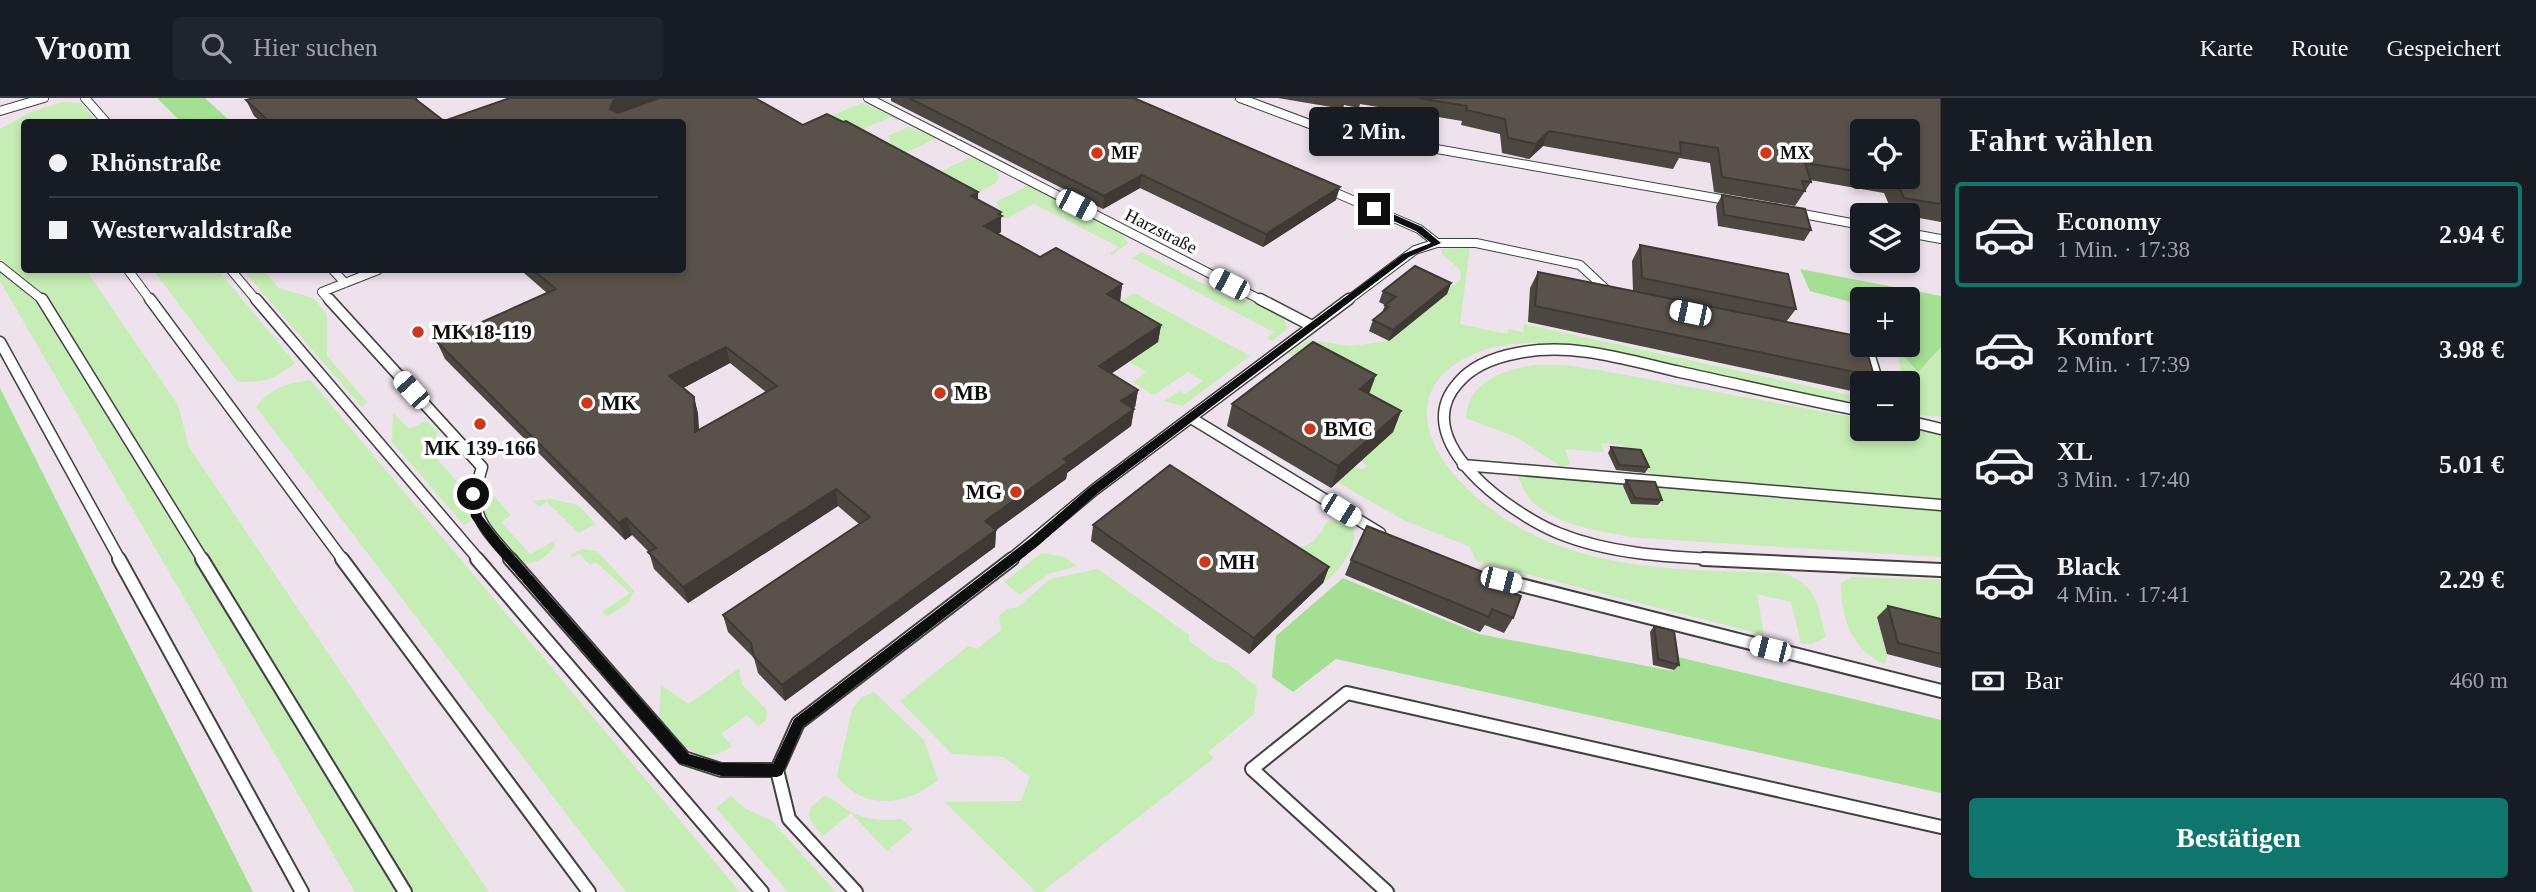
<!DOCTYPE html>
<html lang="de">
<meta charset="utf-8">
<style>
:root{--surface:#171b24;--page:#20242c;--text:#f1f3f6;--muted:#9ea1a6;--line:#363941;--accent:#0f766e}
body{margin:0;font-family:Georgia,serif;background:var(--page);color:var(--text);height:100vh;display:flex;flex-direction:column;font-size:26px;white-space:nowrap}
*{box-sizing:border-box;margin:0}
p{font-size:23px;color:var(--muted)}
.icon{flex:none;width:38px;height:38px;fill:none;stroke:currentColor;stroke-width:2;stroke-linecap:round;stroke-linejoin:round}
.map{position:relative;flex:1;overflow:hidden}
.panel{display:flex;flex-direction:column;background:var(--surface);width:595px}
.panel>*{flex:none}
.top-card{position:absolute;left:21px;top:21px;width:665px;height:154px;border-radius:7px;box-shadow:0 4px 10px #0003;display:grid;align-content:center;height:154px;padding:0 28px;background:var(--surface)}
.controls{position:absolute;left:1850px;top:21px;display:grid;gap:14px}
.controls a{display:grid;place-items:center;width:70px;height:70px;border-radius:7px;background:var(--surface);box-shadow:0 4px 10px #0003;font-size:35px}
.end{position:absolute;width:32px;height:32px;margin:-16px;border:9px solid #0e0e0e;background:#fff;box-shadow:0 0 0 4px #fff}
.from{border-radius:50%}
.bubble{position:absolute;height:49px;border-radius:7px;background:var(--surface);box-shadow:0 4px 10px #0003;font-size:23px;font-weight:700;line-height:49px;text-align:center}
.car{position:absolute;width:21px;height:42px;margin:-21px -10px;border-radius:9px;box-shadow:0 0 5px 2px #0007;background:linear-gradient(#fff 24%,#345 0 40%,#fff 0 76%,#345 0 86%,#fff 0)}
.top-card b{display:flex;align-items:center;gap:24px;height:66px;font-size:26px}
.top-card b+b{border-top:2px solid var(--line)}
.top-card i{width:18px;height:18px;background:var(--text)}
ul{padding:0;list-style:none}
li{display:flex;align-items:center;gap:21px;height:105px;margin:0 14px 10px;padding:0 14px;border:4px solid transparent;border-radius:7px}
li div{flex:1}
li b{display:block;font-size:26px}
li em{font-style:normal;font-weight:700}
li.current{border-color:var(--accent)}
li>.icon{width:63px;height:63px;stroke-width:1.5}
h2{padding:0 28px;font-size:32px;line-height:84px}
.pay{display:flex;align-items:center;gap:18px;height:77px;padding:0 28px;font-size:26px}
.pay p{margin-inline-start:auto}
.action{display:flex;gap:14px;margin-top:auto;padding:14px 28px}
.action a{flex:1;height:80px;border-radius:7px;background:var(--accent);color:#fff;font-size:28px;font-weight:700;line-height:80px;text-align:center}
header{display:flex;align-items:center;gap:42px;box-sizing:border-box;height:98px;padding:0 35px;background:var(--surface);border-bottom:2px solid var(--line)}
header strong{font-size:33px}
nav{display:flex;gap:38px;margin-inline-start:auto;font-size:24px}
.search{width:490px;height:63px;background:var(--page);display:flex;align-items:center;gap:18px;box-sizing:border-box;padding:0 24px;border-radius:7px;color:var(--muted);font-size:26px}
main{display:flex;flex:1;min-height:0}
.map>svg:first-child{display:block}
</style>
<header>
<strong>Vroom</strong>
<div class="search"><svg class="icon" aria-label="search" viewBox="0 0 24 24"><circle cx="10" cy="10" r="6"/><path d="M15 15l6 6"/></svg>Hier suchen</div>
<nav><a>Karte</a><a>Route</a><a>Gespeichert</a></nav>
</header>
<main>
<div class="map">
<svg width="1941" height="794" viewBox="0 0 1941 794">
<rect width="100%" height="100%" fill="#fffff0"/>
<!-- industrial -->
<path fill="#eee2ec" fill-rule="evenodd" d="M0,0H1941V794H155L0,437ZM24,24H682V172H24ZM1862,33H1908V79H1862ZM1862,117H1908V163H1862ZM1862,201H1908V247H1862ZM1862,285H1908V331H1862Z"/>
<!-- green -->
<path fill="#c6edb5" d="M63,4L81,5L97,24H24V172H86L178,307L189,349L489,794H355L0,183V31L31,14Z
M862,5L899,21L898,23L890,19L855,35L826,20Z
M909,29L936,40L895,60L879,51L891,46L888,38Z
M971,59L994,70L999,79L996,85L968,100L929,79Z
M1028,88L1122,136L1128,145L1112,157L1110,155L1119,149L1034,106L1005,121L996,116L1001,113L996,104Z
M1470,150L1460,226L1507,236L1508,231L1523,234L1524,226L1862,300V305L1854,307C1793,294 1733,281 1672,268C1616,256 1557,237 1499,248C1470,254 1435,272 1428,303C1422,332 1439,360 1457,380C1544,475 1665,471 1783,475C1819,489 1816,504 1826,539L1811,546H1801L1791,504L1757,496L1764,537L1476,463L1470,449L1402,421L1337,384L1355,368L1362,372L1367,368L1361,363L1368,298L1288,256L1309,242L1351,248L1389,243L1461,181L1460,172L1442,156L1441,151Z
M1142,154L1233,201L1253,204L1283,220L1288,230L1272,243L1267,240L1274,234L1132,160Z
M153,172H218L295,265C276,280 261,287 237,283Z
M243,172H263L279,190L313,200L327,216V258L367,304L362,309Z
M1134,195L1250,258L1182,308L1164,303L1179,293L1185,296L1203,283L1188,274L1154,297L1133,284L1146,274L1129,264L1158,244L1105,213Z
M1896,247L1918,274L1941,249V319L1910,316L1908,285H1903Z
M1535,267H1564L1599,272L1862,321V331L1908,329L1941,336V401L1652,377L1625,356L1622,347L1601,345L1604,354L1565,351L1570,366L1562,369L1518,340L1466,320C1468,283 1504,272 1535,267Z
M310,282L740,794H626L256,309C272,289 286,286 310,282Z
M393,314L409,331L427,323L437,333L433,357L465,392L470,424L464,427L392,344Z
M1517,376L1621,385L1631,406L1662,408L1654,388L1941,412V459L1641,440C1607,435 1559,429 1533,404C1526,398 1521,385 1517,376Z
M491,395L511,417L501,424L530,456L553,444L555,447C549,457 535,468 523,465C507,447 480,423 483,396Z
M551,401L578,407L596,426L578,435L547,404L539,409L533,403Z
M1336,423L1353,428C1360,447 1338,476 1323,485L1242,433C1275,446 1306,467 1326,425Z
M582,451L597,453L634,493L628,505L607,519L602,514L630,495L596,464L590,467L579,456L573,459L570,457Z
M1042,455L1065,459L1077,468L1048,476L1020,497L1004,484Z
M1098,471L1189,537V543L1218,564L1227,565L1257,589L1254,616L1208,654L1214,660L1042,794H1036L945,704L1021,703L1030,679L1004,659L952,656L900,603L968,548L977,551L1001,532L999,518L1007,511L1018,509L1050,481Z
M1852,479L1941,482V535L1877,519L1887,556L1885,567C1851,551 1841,520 1841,485Z
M739,570L742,587L767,612L766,622L758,628L747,617L721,636L732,648C699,673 679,643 659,620L661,587L689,606Z
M874,594L924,642L938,682C908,707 863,714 837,678L852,611L862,599Z
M731,698L746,711L771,722L836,794H788L716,710Z
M824,698C834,700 840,708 849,713C864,722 884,723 901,721L913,731L887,753L851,715L823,738C807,718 801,716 824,698Z"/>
<!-- forest -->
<path fill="#a5df93" d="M157,0H205L231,24H181Z
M1800,171L1941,198V249L1918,274L1894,247H1908V201H1862V207L1810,193Z
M0,290L253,794H0Z
M1343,480L1479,536L1673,573L1678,559L1941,622V695L1336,561L1293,594L1272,579L1276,538Z"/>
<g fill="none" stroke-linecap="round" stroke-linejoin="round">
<defs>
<path id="lane-far2" d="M85,0L106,24
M868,0L954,44
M1240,0L1323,31L1732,103
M0,13L44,0
M958,46L1263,203
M1327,91L1419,131L1437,145
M1792,114L1862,127
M1908,135L1941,141
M0,168L44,203
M128,172L151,203
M231,172L257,203
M333,172L345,185
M330,203L322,194L378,172
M1347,203L1415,152L1437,145H1476L1580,167L1610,195"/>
<path id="lane-far1" d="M42,201L203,462
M150,201L343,462
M256,201L479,462
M329,201L482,369C467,417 482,427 512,462
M1260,201L1312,228
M0,244L120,462
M1854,249L1868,252L1878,285
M1191,320L1380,435
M1908,323L1941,331
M1463,367L1941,407
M1010,462L1094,392L1349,201
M1730,462C1672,459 1612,457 1558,435C1512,416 1406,343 1458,285C1473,267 1496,259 1518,255C1573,244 1627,262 1680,274C1741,287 1801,301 1862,313"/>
<path id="lane" d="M119,461L302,794
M202,461L405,794
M342,461L589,794
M477,461L762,794
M510,461L684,660L721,672H777L798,625L1012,461
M1704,461L1941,472
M1489,479L1941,593
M777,672L789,721L856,794
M1387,794L1252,671L1347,595L1941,729"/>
</defs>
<!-- lane-far2 casing -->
<use href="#lane-far2" stroke="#414141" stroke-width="10"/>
<!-- lane-far1 casing -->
<use href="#lane-far1" stroke="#414141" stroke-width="13"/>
<!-- lane casing -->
<use href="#lane" stroke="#414141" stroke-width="16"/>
<!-- lane-far2 -->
<use href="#lane-far2" stroke="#fff" stroke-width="8"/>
<!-- lane-far1 -->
<use href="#lane-far1" stroke="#fff" stroke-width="10"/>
<!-- lane -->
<use href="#lane" stroke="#fff" stroke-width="12"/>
</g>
<!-- wall -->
<path fill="#4c4740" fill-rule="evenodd" d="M254,0H417L418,3L444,23L510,0H755L803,27L827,16L843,24L846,23L978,94V102L1001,114V134L998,136L1040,159L1056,150L1122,186L1120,204L1161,227L1158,244L1111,276L1138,292L1135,309L1133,310L1134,311L1131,328L1067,375L1066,381L996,432L995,449L785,603L758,575L754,560L728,534L723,517L859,426L838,408L688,505L654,471L649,454L632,437L625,442L445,261L437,244L547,195L524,175L522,172H682V24H261L254,18L246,2ZM730,265L766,294L699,332L698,316L694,299L683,290Z
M891,0H1134L1336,102L1263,149L1140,90L1103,111L891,3Z
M1278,0H1941V124L1908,118V117L1893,116L1884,95L1810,82L1811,84L1795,108L1714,94L1710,65L1679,60L1673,71L1543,48L1529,61L1502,55L1500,36L1461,27L1462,23L1360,6L1359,10L1344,7L1343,11ZM1862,33L1908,79H1862Z
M1722,97L1811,132L1804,143L1718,128L1716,108Z
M1640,147L1796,211L1786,224L1874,278L1868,285H1862V293L1861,295L1528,224L1530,190L1538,174L1633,193L1632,163Z
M1451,185L1447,196L1389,243L1369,233L1373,222L1382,215L1385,207L1379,204L1383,193Z
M1370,296L1401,313L1393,334L1331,390L1227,328L1232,306Z
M1611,349L1649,369L1645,375L1616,372L1608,355Z
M1626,382L1662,402L1658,407L1631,406L1623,388Z
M1093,427L1329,469L1323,485L1249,556L1091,443Z
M1351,462L1500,489L1513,520L1504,535L1485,527L1480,534L1345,477Z
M1888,508L1941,521V570L1887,556L1877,519Z
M1654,528L1679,567L1674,572L1653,567L1650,534Z"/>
<!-- shaded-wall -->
<path fill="#3e3934" d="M621,0H666L617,18L610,11L613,3Z
M1549,33L1543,48L1529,61L1536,46Z
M1142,77L1140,90L1103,111L1104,98Z
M1340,89L1336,102L1263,149L1266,136Z
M978,94V110L971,98Z
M1001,114V134L984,144V128Z
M1451,185L1447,196L1389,243L1393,232Z
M1122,186L1120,203L1105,213L1107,196Z
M1161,227L1158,244L1097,285L1099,268Z
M726,249L730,265L674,295L669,278Z
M1376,277L1368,299L1360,291Z
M1138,292L1135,309L1119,320L1121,303Z
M694,299L698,316L699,351L695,334Z
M1134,311L1131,328L1067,375L1066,381L996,432L995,449L785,603L782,587L985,423L1064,361Z
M1401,313L1393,334L1331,390L1338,368Z
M836,391L838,408L688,505L683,489Z
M626,420L632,437L625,442L619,425Z
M1329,469L1323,485L1249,556L1254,540Z"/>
<!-- building -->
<path fill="#58524a" stroke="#3e3934" stroke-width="2" fill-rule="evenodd" d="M254,0H414L444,23L510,0H621L613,3L610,11L618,15L659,0H755L803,27L827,16L843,24L846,23L978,94L971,98L1001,114L998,116L1002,118L984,128L1040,159L1056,150L1122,186L1107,196L1161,227L1099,268L1138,292L1121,303L1134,311L1064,361L1068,364L985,423L996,432L782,587L754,559L751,545L723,517L870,419L836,391L683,489L648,454L656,450L626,420L619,425L437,244L556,191L533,172H682V24H270L246,2ZM726,249L777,288L695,334L694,299L669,278Z
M909,0H1134L1340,89L1266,136L1142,77L1104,98Z
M1418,0H1941V106L1904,100L1894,79H1890H1908V33H1862V74L1805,65L1811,84L1802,83L1805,93L1722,79L1718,50L1680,44L1681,56L1549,33L1536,46L1508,40L1505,21L1466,12L1467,8Z
M1722,97L1805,111L1811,132L1724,117Z
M1640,147L1788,176L1796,211L1642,180Z
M1415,168L1451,185L1393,232L1373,222L1389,209L1385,207L1396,199L1383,193Z
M1538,174L1862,239V247H1865L1874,278L1535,208Z
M1313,244L1376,277L1360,291L1401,313L1338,368L1232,306Z
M1611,349L1641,352L1649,369L1619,367Z
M1170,367L1329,469L1254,540L1093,427Z
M1626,382L1655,384L1662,402L1635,400Z
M1367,428L1503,482L1500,489L1521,498L1513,520L1492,511L1489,519L1351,462Z
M1888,508L1941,521V556L1898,545Z
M1654,528L1674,533L1679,567L1658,561Z"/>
<!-- route -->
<path fill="#0e0e0e" d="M1371,109H1377L1422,129L1441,145L1409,159L1098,395L1039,447L803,629L782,677L777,679L721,678L679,665L491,447L471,419L467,396L473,392L478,396L482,418L500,441L689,656L721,665L773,666L794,621L1031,440L1090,389L1403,156L1431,145L1416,133L1371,113Z"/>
<!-- markers -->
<g fill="#cb381a" stroke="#fff" stroke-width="2.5">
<circle cx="1097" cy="55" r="7"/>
<circle cx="1766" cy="55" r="7"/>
<circle cx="418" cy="234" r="7"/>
<circle cx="940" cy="295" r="7"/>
<circle cx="587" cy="305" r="7"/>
<circle cx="480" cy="326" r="7"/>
<circle cx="1310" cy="331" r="7"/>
<circle cx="1016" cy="394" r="7"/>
<circle cx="1205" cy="464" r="7"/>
</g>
<g text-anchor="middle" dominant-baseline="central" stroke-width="7" stroke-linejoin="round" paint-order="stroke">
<!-- far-poi labels -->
<g font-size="18" font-weight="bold" fill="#0e0e0e" stroke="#fff" text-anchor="start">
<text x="1111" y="55">MF</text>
<text x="1780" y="55">MX</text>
</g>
<!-- far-street labels -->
<g font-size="18" fill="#0e0e0e" stroke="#fff">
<text transform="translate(1161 133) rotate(27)">Harzstraße</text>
</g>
<!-- poi labels -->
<g font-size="21" font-weight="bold" fill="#0e0e0e" stroke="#fff" text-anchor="start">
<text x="432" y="234">MK 18-119</text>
<text x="954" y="295">MB</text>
<text x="601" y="305">MK</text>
<text x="1324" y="331">BMC</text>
<text x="480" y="350" text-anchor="middle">MK 139-166</text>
<text x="1002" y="394" text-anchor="end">MG</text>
<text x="1219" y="464">MH</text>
</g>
</g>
</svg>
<div class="controls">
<a><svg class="icon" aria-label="locate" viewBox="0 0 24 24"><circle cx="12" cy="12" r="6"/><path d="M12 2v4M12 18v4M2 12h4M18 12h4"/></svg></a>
<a><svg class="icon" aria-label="layers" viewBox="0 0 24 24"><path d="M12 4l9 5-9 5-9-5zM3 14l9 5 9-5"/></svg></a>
<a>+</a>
<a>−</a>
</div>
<i class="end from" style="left:473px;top:396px"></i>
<i class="end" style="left:1374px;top:111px"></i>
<div class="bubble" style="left:1309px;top:9px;width:130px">2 Min.</div>
<i class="car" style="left:1076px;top:107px;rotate:117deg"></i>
<i class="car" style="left:1229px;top:186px;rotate:297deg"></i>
<i class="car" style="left:1690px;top:215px;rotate:282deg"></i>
<i class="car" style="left:411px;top:292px;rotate:318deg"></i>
<i class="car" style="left:1341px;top:412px;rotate:122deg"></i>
<i class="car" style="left:1501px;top:482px;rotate:104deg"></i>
<i class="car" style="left:1770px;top:551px;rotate:284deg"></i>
<div class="top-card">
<b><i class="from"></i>Rhönstraße</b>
<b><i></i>Westerwaldstraße</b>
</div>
</div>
<section class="panel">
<h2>Fahrt wählen</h2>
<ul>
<li class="current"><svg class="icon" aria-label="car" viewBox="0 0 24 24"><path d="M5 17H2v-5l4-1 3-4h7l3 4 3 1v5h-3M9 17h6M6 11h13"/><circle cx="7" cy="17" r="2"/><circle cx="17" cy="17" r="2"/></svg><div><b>Economy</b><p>1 Min. · 17:38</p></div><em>2.94 €</em></li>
<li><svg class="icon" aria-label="car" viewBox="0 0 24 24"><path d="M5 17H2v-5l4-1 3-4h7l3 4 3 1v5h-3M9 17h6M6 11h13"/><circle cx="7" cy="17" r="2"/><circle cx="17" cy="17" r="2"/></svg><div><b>Komfort</b><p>2 Min. · 17:39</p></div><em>3.98 €</em></li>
<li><svg class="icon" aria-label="car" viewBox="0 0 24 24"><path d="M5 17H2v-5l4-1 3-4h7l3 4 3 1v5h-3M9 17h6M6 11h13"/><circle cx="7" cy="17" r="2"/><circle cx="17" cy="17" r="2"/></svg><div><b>XL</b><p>3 Min. · 17:40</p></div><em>5.01 €</em></li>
<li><svg class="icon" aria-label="car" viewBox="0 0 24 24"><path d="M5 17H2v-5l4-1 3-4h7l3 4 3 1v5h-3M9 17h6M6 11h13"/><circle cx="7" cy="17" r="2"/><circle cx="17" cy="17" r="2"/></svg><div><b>Black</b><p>4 Min. · 17:41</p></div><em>2.29 €</em></li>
</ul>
<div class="pay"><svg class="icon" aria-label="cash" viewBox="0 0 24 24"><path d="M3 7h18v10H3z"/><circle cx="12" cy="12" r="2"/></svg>Bar<p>460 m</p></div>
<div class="action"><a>Bestätigen</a></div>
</section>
</main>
